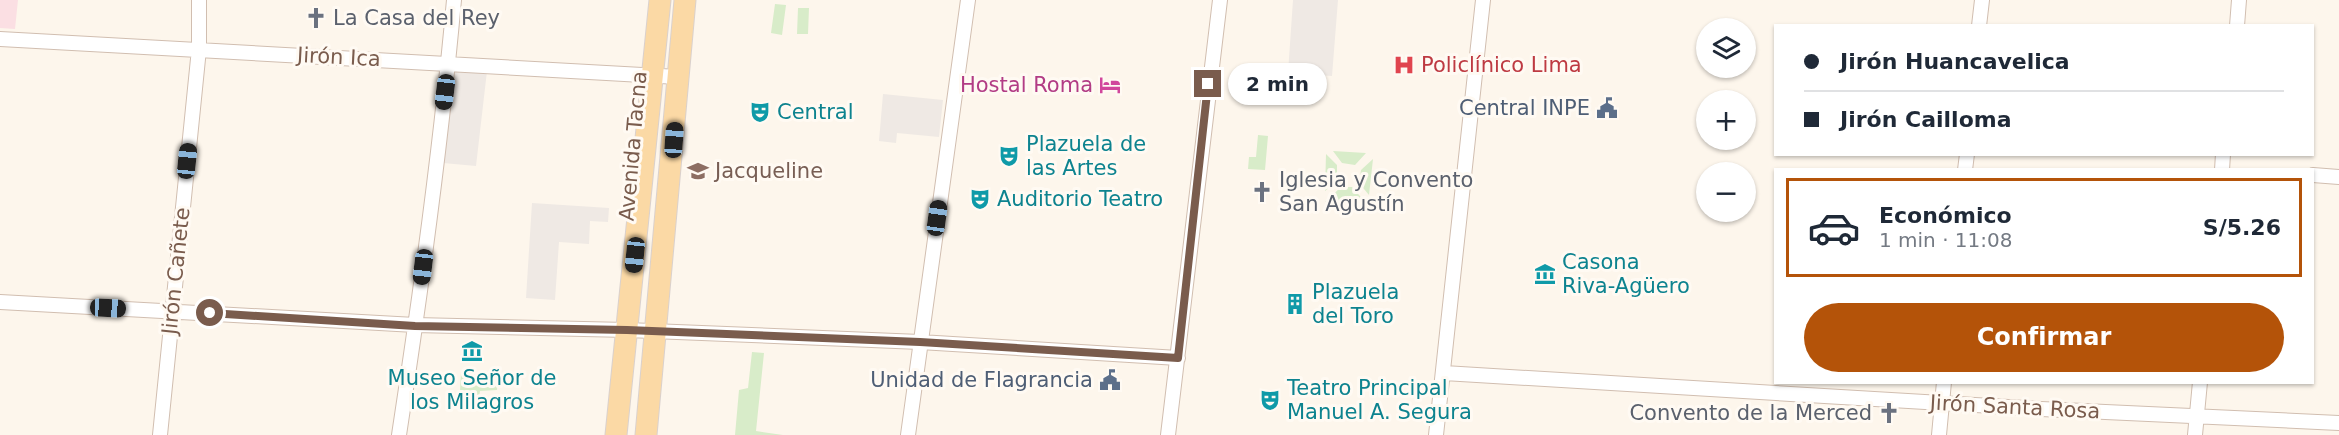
<!DOCTYPE html>
<html lang="es">
<meta charset="utf-8">
<style>
:root{--surface:#fff;--page:#f6f6f7;--text:#1f2937;--muted:#747a83;--line:#e0e1e3;--accent:#b45309}
body{margin:0;font-family:"DejaVu Sans",sans-serif;background:var(--page);color:var(--text);height:100vh;display:flex;flex-direction:column;font-size:22px;white-space:nowrap}
*{box-sizing:border-box;margin:0}
p{font-size:20px;color:var(--muted)}
.icon{flex:none;width:33px;height:33px;fill:none;stroke:currentColor;stroke-width:2;stroke-linecap:round;stroke-linejoin:round}
.map{position:relative;flex:1;overflow:hidden}
.drawer{position:absolute;left:1774px;top:168px;width:540px;height:216px;display:flex;flex-direction:column;background:var(--surface);border-radius:0px;box-shadow:0 2px 4px #0004}
.drawer>*{flex:none}
.top-card{position:absolute;left:1774px;top:24px;width:540px;height:132px;border-radius:0px;box-shadow:0 2px 4px #0004;display:grid;align-content:center;height:132px;padding:0 30px;background:var(--surface)}
.tools{position:absolute;left:1696px;top:18px;display:grid;gap:12px}
.tools a{display:grid;place-items:center;width:60px;height:60px;border-radius:50%;background:var(--surface);box-shadow:0 2px 4px #0004;font-size:30px}
.end{position:absolute;width:27px;height:27px;margin:-14px;border:8px solid #7a5c4d;background:#fff;box-shadow:0 0 0 3px #fff}
.from{border-radius:50%}
.bubble{position:absolute;height:42px;border-radius:21px;background:var(--surface);box-shadow:0 2px 4px #0004;font-size:20px;font-weight:800;line-height:42px;text-align:center}
.car{position:absolute;width:18px;height:36px;margin:-18px -9px;border-radius:8px;box-shadow:0 0 4px 2px #0007;background:linear-gradient(#222 24%,#8ab4d8 0 40%,#222 0 76%,#8ab4d8 0 86%,#222 0)}
.top-card b{display:flex;align-items:center;gap:21px;height:57px;font-size:22px}
.top-card b+b{border-top:2px solid var(--line)}
.top-card i{width:15px;height:15px;background:var(--text)}
ul{padding:10px 0 0;list-style:none}
li{display:flex;align-items:center;gap:18px;height:99px;margin:0 12px 9px;padding:0 18px;border:3px solid var(--line);border-radius:0px}
li div{flex:1}
li b{display:block;font-size:22px}
li em{font-style:normal;font-weight:800}
li.selected{border-color:var(--accent)}
li>.icon{width:54px;height:54px;stroke-width:1.5}
.cta{display:flex;gap:12px;margin-top:auto;padding:12px 30px}
.cta a{flex:1;height:69px;border-radius:36px;background:var(--accent);color:#fff;font-size:24px;font-weight:800;line-height:69px;text-align:center}
.map>svg:first-child{display:block}
</style>
<div class="map">
<svg width="2339" height="435" viewBox="0 0 2339 435">
<rect width="100%" height="100%" fill="#fdf6ec"/>
<!-- industrial -->
<path fill="#efe9e4" d="M1293,0H1338L1332,76L1288,73Z
M456,68L487,71L476,166L443,163Z
M883,94L943,100L939,137L897,133L896,143L879,141Z
M532,203L609,208L608,222L590,221L589,244L559,242L555,300L526,298Z"/>
<!-- medical -->
<path fill="#fbdfe3" d="M0,0H18L15,29L0,28Z"/>
<!-- green -->
<path fill="#d8ecc9" d="M775,4L786,5L782,35L771,33Z
M798,8H809L808,34H797Z
M1258,135L1268,136L1265,170L1248,169L1249,157H1256Z
M1333,151L1366,153L1355,165L1342,163Z
M1326,154L1337,165V181L1325,191Z
M1373,159L1369,195L1359,183L1361,170Z
M1341,187H1352L1367,204L1325,202Z
M752,352L764,353L756,431L783,435H735L739,390L748,388Z
M461,372L498,374L497,390L480,391L477,410H459Z"/>
<g fill="none" stroke-linecap="round" stroke-linejoin="round">
<defs>
<path id="minor" d="M1979,26L1982,0
M2237,26L2239,0
M0,39L678,77
M1965,170L1967,154
M2222,170L2223,154
M2313,175L2339,177
M0,302L415,325L627,330L920,342L1178,358
M1444,373L2041,409L2339,423
M160,435L199,49V0
M399,435C421,291 441,146 454,0
M908,435L968,0
M1168,435L1220,0
M1436,435L1483,0
M1939,435L1944,382
M2195,435L2200,382"/>
<path id="primary" d="M616,435L660,0
M646,435L685,0"/>
</defs>
<!-- minor casing -->
<use href="#minor" stroke="#d1beb0" stroke-width="16"/>
<!-- primary casing -->
<use href="#primary" stroke="#dad1cd" stroke-width="23"/>
<!-- minor -->
<use href="#minor" stroke="#fff" stroke-width="14"/>
<!-- primary -->
<use href="#primary" stroke="#fbd9a5" stroke-width="21"/>
</g>
<g fill="none" stroke-linecap="round" stroke-linejoin="round">
<!-- route -->
<path stroke="#7a5c4d" stroke-width="8" d="M210,313L415,326L627,330L920,342L1178,358L1208,84"/>
</g>
<!-- icons -->
<defs>
<symbol id="church-bare" viewBox="-9 -9 18 18"><path d="M-1.2-6h2.4v3.5h3.3v2.4h-3.3V6h-2.4V-.1h-3.3v-2.4h3.3Z" fill="#6b7280" stroke="#fffaf3" stroke-width="2.5" paint-order="stroke"/></symbol>
<symbol id="hospital-bare" viewBox="-9 -9 18 18"><path d="M-5-5h3v3.5h4V-5h3V5h-3V1.5h-4V5h-3Z" fill="#e0444e" stroke="#fffaf3" stroke-width="2.5" paint-order="stroke"/></symbol>
<symbol id="hotel-bare" viewBox="-9 -9 18 18"><path d="M-6-4.5h1.5V1H6V5H4.5V3h-9V5H-6ZM-4 0a1.8 1.8 0 1 1 3.6 0ZM.5 0V-2.5h3Q6-2.5 6 0Z" fill="#d1479c" stroke="#fffaf3" stroke-width="2.5" paint-order="stroke"/></symbol>
<symbol id="civic-bare" viewBox="-9 -9 18 18"><path d="M-.6-6.5H3V-4.5H.6V-3L4-1V1h2V6H-6V1h2V-1L-.6-3ZM-1.2 2.5V6h2.4V2.5Z" fill="#5c6f8a" stroke="#fffaf3" stroke-width="2.5" paint-order="stroke"/></symbol>
<symbol id="theatre-bare" viewBox="-9 -9 18 18"><path d="M-5-5.5Q0-4 5-5.5V0Q5 5 0 6Q-5 5-5 0ZM-3.3-2.5H-1v1.5H-3.3ZM1-2.5H3.3v1.5H1ZM-2.8 1Q0 5.5 2.8 1Z" fill="#0f9aa8" stroke="#fffaf3" stroke-width="2.5" paint-order="stroke"/></symbol>
<symbol id="school-bare" viewBox="-9 -9 18 18"><path d="M0-5L7-2L0 1L-7-2ZM-4 1L0 2.5L4 1V4Q0 6-4 4Z" fill="#8d6e63" stroke="#fffaf3" stroke-width="2.5" paint-order="stroke"/></symbol>
<symbol id="museum-bare" viewBox="-9 -9 18 18"><path d="M0-6L6-3V-2H-6V-3ZM-5-1h2V3h-2ZM-1-1h2V3h-2ZM3-1h2V3H3ZM-6 4H6V6H-6Z" fill="#0f9aa8" stroke="#fffaf3" stroke-width="2.5" paint-order="stroke"/></symbol>
<symbol id="building-bare" viewBox="-9 -9 18 18"><path d="M-4-6H4V6H1V3H-1V6H-4ZM-2.5-4.3h1.7v1.8h-1.7ZM.8-4.3h1.7v1.8H.8ZM-2.5-1h1.7V.8h-1.7ZM.8-1h1.7V.8H.8Z" fill="#0f9aa8" stroke="#fffaf3" stroke-width="2.5" paint-order="stroke"/></symbol>
</defs>
<g fill-rule="evenodd">
<use href="#church-bare" x="301" y="3" width="30" height="30"/>
<use href="#hospital-bare" x="1389" y="50" width="30" height="30"/>
<use href="#hotel-bare" x="1095" y="70" width="30" height="30"/>
<use href="#civic-bare" x="1592" y="93" width="30" height="30"/>
<use href="#theatre-bare" x="745" y="97" width="30" height="30"/>
<use href="#theatre-bare" x="994" y="141" width="30" height="30"/>
<use href="#school-bare" x="683" y="156" width="30" height="30"/>
<use href="#church-bare" x="1247" y="177" width="30" height="30"/>
<use href="#theatre-bare" x="965" y="184" width="30" height="30"/>
<use href="#museum-bare" x="1530" y="259" width="30" height="30"/>
<use href="#building-bare" x="1280" y="289" width="30" height="30"/>
<use href="#museum-bare" x="457" y="336" width="30" height="30"/>
<use href="#civic-bare" x="1095" y="365" width="30" height="30"/>
<use href="#theatre-bare" x="1255" y="385" width="30" height="30"/>
<use href="#church-bare" x="1874" y="398" width="30" height="30"/>
</g>
<g text-anchor="middle" dominant-baseline="central" stroke-width="6" stroke-linejoin="round" paint-order="stroke">
<!-- worship labels -->
<g font-size="21" fill="#5b616d" stroke="#fffaf3" text-anchor="start">
<text x="333" y="18">La Casa del Rey</text>
<text x="1279" y="180">Iglesia y Convento<tspan x="1279" dy="24">San Agustín</tspan></text>
<text x="1872" y="413" text-anchor="end">Convento de la Merced</text>
</g>
<!-- street labels -->
<g font-size="21" fill="#7a5c4d" stroke="#fffaf3">
<text transform="translate(339 57) rotate(3)">Jirón Ica</text>
<text transform="translate(633 146) rotate(-85)">Avenida Tacna</text>
<text transform="translate(176 271) rotate(-84)">Jirón Cañete</text>
<text transform="translate(2015 407) rotate(3)">Jirón Santa Rosa</text>
</g>
<!-- health labels -->
<g font-size="21" fill="#be3a42" stroke="#fffaf3" text-anchor="start">
<text x="1421" y="65">Policlínico Lima</text>
</g>
<!-- hotel labels -->
<g font-size="21" fill="#b23c85" stroke="#fffaf3" text-anchor="end">
<text x="1093" y="85">Hostal Roma</text>
</g>
<!-- service labels -->
<g font-size="21" fill="#4e5e75" stroke="#fffaf3" text-anchor="end">
<text x="1590" y="108">Central INPE</text>
<text x="1093" y="380">Unidad de Flagrancia</text>
</g>
<!-- culture labels -->
<g font-size="21" fill="#0d838f" stroke="#fffaf3" text-anchor="start">
<text x="777" y="112">Central</text>
<text x="1026" y="144">Plazuela de<tspan x="1026" dy="24">las Artes</tspan></text>
<text x="997" y="199">Auditorio Teatro</text>
<text x="1562" y="262">Casona<tspan x="1562" dy="24">Riva-Agüero</tspan></text>
<text x="1312" y="292">Plazuela<tspan x="1312" dy="24">del Toro</tspan></text>
<text x="472" y="378" text-anchor="middle">Museo Señor de<tspan x="472" dy="24">los Milagros</tspan></text>
<text x="1287" y="388">Teatro Principal<tspan x="1287" dy="24">Manuel A. Segura</tspan></text>
</g>
<!-- education labels -->
<g font-size="21" fill="#785e54" stroke="#fffaf3" text-anchor="start">
<text x="715" y="171">Jacqueline</text>
</g>
</g>
</svg>
<div class="tools">
<a><svg class="icon" aria-label="layers" viewBox="0 0 24 24"><path d="M12 4l9 5-9 5-9-5zM3 14l9 5 9-5"/></svg></a>
<a>+</a>
<a>−</a>
</div>
<i class="end from" style="left:210px;top:313px"></i>
<i class="end" style="left:1208px;top:84px"></i>
<div class="bubble" style="left:1228px;top:63px;width:99px">2 min</div>
<i class="car" style="left:445px;top:92px;rotate:187deg"></i>
<i class="car" style="left:674px;top:140px;rotate:4deg"></i>
<i class="car" style="left:187px;top:161px;rotate:6deg"></i>
<i class="car" style="left:937px;top:218px;rotate:8deg"></i>
<i class="car" style="left:635px;top:255px;rotate:186deg"></i>
<i class="car" style="left:423px;top:267px;rotate:187deg"></i>
<i class="car" style="left:108px;top:308px;rotate:93deg"></i>
<div class="top-card">
<b><i class="from"></i>Jirón Huancavelica</b>
<b><i></i>Jirón Cailloma</b>
</div>
<section class="drawer">
<ul>
<li class="selected"><svg class="icon" aria-label="car" viewBox="0 0 24 24"><path d="M5 17H2v-5l4-1 3-4h7l3 4 3 1v5h-3M9 17h6M6 11h13"/><circle cx="7" cy="17" r="2"/><circle cx="17" cy="17" r="2"/></svg><div><b>Económico</b><p>1 min · 11:08</p></div><em>S/5.26</em></li>
</ul>
<div class="cta"><a>Confirmar</a></div>
</section>
</div>
